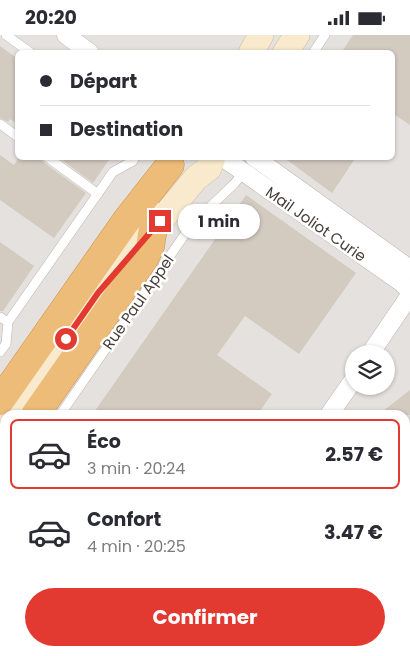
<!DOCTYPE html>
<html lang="fr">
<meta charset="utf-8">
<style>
:root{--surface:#fff;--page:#f2f2f3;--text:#2b2b33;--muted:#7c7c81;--line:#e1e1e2;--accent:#e23a31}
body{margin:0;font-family:Poppins,sans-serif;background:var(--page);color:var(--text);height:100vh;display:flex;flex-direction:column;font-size:19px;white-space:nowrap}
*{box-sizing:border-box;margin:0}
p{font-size:16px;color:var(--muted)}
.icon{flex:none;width:28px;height:28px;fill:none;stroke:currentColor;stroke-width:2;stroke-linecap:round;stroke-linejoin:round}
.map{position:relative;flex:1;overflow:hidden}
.side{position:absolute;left:0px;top:375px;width:410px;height:246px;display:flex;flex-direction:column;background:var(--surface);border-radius:15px 15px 0 0;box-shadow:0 1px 4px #0004}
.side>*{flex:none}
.banner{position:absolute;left:15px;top:15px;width:380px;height:110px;border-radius:8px;box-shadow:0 1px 4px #0004;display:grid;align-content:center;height:110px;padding:0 25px;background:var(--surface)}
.controls{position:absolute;left:345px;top:310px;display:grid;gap:10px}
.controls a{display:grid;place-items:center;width:50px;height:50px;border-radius:50%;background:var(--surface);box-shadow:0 1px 4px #0004;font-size:25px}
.end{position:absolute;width:22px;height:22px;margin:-11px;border:6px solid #e23a31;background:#fff;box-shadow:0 0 0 2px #fff}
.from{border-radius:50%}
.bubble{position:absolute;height:35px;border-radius:18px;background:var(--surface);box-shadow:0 1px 4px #0004;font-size:16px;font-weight:700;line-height:35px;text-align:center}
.banner b{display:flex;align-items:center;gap:18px;height:48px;font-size:19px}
.banner b+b{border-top:1px solid var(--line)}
.banner i{width:12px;height:12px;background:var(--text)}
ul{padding:9px 0 0;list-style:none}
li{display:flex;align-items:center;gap:15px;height:70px;margin:0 10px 8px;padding:0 15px;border:2px solid transparent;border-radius:8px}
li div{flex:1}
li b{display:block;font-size:19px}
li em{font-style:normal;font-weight:700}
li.on{border-color:var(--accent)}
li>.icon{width:45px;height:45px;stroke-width:1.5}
.primary-button{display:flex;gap:10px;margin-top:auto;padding:10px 25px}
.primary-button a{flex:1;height:58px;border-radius:30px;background:var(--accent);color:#fff;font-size:20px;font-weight:700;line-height:58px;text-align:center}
.status{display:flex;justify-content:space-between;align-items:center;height:35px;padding:0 25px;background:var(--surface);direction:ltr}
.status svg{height:14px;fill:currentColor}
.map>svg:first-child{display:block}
</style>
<div class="status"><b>20:20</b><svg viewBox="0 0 49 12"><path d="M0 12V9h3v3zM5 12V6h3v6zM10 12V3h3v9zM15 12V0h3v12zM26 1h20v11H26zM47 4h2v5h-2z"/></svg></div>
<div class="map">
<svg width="410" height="621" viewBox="0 0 410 621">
<rect width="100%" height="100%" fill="#f3efe9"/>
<!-- industrial -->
<path fill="#e5e1de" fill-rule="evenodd" d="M0,0H410V621H109L105,616H405V380H5V491L0,484ZM18,18H392V122H18ZM354,319H386V351H354Z"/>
<!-- building -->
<path fill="#d3cac0" d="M353,0H410V90L392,78V18H341Z
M0,11L18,24V89L10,84L8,87L0,83Z
M0,120L14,130L19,122H41L43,127L86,158L54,203L0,165Z
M58,122H111L93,148Z
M283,122H356L332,158Z
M246,160L356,238L299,319L245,281L217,320L272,359L257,380H92Z
M0,207L34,231L3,276H0Z
M410,355V380H378Z"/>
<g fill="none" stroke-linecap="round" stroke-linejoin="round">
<defs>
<path id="lane" d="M6,0L31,18
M313,18L325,0
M0,89L18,102
M47,122L98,159
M0,282L8,287L6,309L0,317
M8,287L113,137L133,126L135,122
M60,380L192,189L234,149L243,138
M111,616L115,621"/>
<path id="street" d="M66,0L90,18
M222,122L402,248L410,256
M254,122L410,234
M370,319L410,260
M329,380L354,344
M405,611L410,617"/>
<path id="secondary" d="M251,18L261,0
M285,18L297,0
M143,207L196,143L209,133L212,126
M11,380L98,258L148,175"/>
<path id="highway" d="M0,366L126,186L170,130
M35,380L144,224L150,212L153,194
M0,429L5,422
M0,494L5,504
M0,532L5,538
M0,567L5,573
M0,592L5,598
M20,616L24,621
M67,616L71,621"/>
</defs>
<!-- lane casing -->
<use href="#lane" stroke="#bdb6ad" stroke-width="10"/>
<!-- street casing -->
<use href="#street" stroke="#bdb6ad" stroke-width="19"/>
<!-- secondary casing -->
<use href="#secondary" stroke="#cdbc9e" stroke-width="26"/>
<!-- highway casing -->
<use href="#highway" stroke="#cc904a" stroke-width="29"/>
<!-- lane -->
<use href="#lane" stroke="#fff" stroke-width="9"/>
<!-- street -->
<use href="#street" stroke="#fff" stroke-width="18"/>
<!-- secondary -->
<use href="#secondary" stroke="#f9eacd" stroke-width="25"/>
<!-- highway -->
<use href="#highway" stroke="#eebc79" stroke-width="28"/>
</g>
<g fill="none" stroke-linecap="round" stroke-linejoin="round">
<!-- route -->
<path stroke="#e23a31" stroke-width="6" d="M66,304L98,258L160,186"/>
</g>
<g text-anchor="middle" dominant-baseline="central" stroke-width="5" stroke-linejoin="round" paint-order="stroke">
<!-- street labels -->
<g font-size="15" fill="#463f38" stroke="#fff">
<text transform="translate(316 189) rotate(35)">Mail Joliot Curie</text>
<text transform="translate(138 267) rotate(-55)">Rue Paul Appel</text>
</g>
</g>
</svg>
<div class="controls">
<a><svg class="icon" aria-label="layers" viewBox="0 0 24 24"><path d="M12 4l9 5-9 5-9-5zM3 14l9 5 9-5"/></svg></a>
</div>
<i class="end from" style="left:66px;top:304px"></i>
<i class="end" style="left:160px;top:186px"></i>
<div class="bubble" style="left:178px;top:169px;width:82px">1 min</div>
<div class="banner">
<b><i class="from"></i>Départ</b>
<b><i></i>Destination</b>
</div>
<section class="side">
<ul>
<li class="on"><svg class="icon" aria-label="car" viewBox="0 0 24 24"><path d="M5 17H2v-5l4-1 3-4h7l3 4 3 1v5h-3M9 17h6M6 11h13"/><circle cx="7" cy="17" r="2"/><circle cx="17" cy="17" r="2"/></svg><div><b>Éco</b><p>3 min · 20:24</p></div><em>2.57 €</em></li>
<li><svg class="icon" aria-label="car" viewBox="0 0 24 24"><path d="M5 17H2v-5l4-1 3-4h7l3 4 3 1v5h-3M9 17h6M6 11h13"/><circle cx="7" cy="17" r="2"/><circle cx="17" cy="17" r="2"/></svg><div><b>Confort</b><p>4 min · 20:25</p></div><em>3.47 €</em></li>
</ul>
<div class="primary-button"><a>Confirmer</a></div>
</section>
</div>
